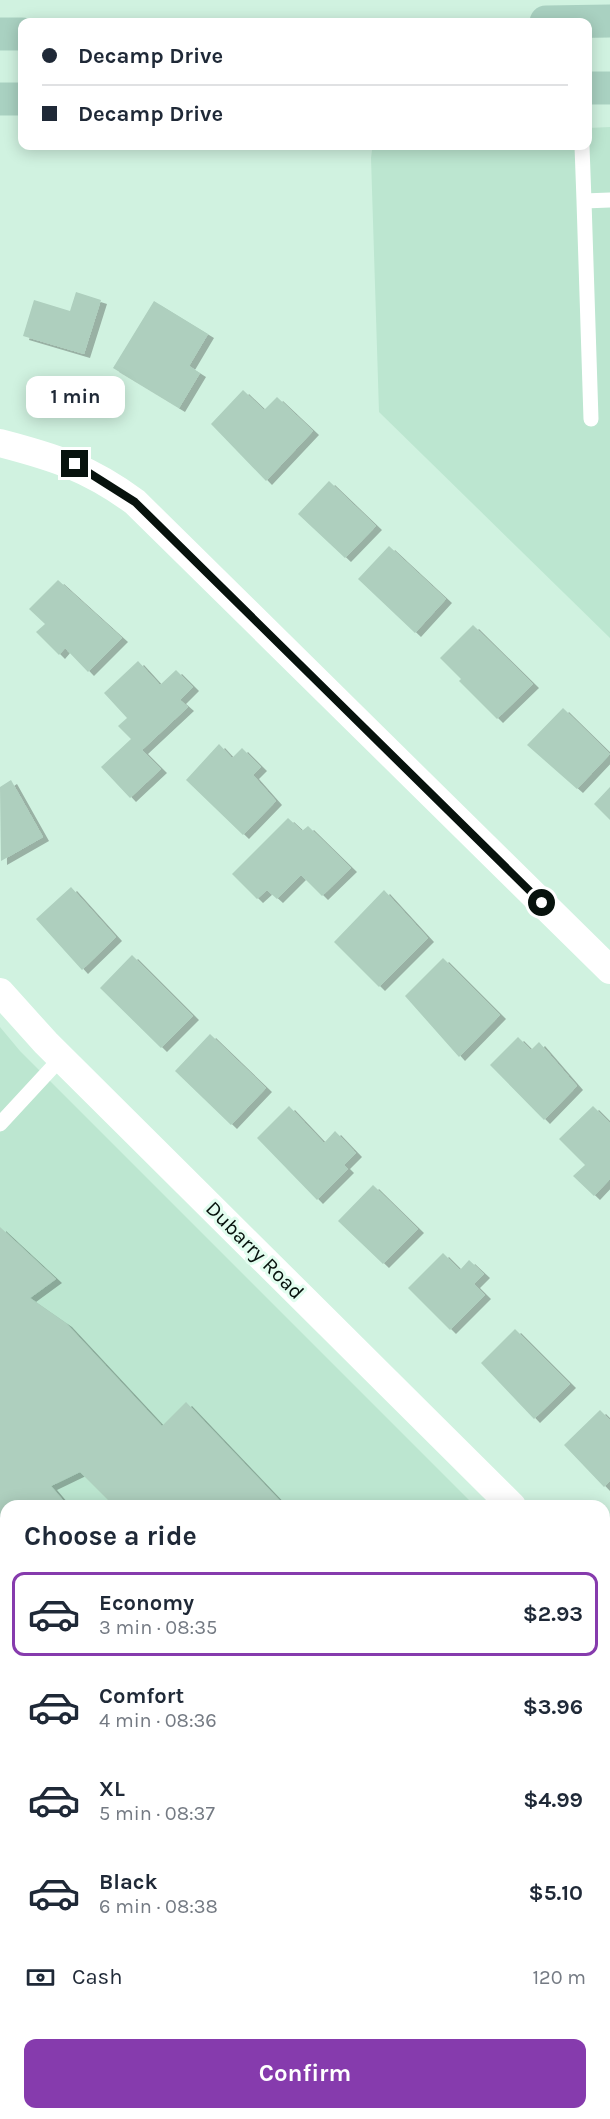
<!DOCTYPE html>
<meta charset="utf-8">
<style>
:root{--surface:#fff;--page:#f2f2f3;--text:#1f2937;--muted:#747a83;--line:#e0e1e3;--accent:#863bad}
body{margin:0;font-family:Karla,sans-serif;background:var(--page);color:var(--text);height:100vh;display:flex;flex-direction:column;font-size:22px;white-space:nowrap}
*{box-sizing:border-box;margin:0}
p{font-size:20px;color:var(--muted)}
.icon{flex:none;width:33px;height:33px;fill:none;stroke:currentColor;stroke-width:2;stroke-linecap:round;stroke-linejoin:round}
.map{position:relative;flex:1;overflow:hidden}
.panel{position:absolute;left:0px;top:1500px;width:610px;height:620px;display:flex;flex-direction:column;background:var(--surface);border-radius:18px 18px 0 0;box-shadow:0 3px 15px #0003}
.panel>*{flex:none}
.top-card{position:absolute;left:18px;top:18px;width:574px;height:132px;border-radius:12px;box-shadow:0 3px 15px #0003;display:grid;align-content:center;height:132px;padding:0 24px;background:var(--surface)}
.end{position:absolute;width:27px;height:27px;margin:-14px;border:8px solid #07120d;background:#fff;box-shadow:0 0 0 3px #fff}
.from{border-radius:50%}
.bubble{position:absolute;height:42px;border-radius:12px;background:var(--surface);box-shadow:0 3px 15px #0003;font-size:20px;font-weight:700;line-height:42px;text-align:center}
.top-card b{display:flex;align-items:center;gap:21px;height:57px;font-size:22px}
.top-card b+b{border-top:2px solid var(--line)}
.top-card i{width:15px;height:15px;background:var(--text)}
ul{padding:0;list-style:none}
li{display:flex;align-items:center;gap:18px;height:84px;margin:0 12px 9px;padding:0 12px;border:3px solid transparent;border-radius:12px}
li div{flex:1}
li b{display:block;font-size:22px}
li em{font-style:normal;font-weight:700}
li.selected{border-color:var(--accent)}
li>.icon{width:54px;height:54px;stroke-width:1.5}
h2{padding:0 24px;font-size:27px;line-height:72px}
.pay{display:flex;align-items:center;gap:15px;height:66px;padding:0 24px;font-size:22px}
.pay p{margin-inline-start:auto}
.cta{display:flex;gap:12px;margin-top:auto;padding:12px 24px}
.cta a{flex:1;height:69px;border-radius:12px;background:var(--accent);color:#fff;font-size:24px;font-weight:700;line-height:69px;text-align:center}
.map>svg:first-child{display:block}
</style>
<div class="map">
<svg width="610" height="2119" viewBox="0 0 610 2119">
<defs>
<filter id="shadow"><feDropShadow dx="6" dy="4" stdDeviation="0" flood-color="#0004"/></filter>
</defs>
<rect width="100%" height="100%" fill="#d0f2e0"/>
<!-- built -->
<path fill="#bce6d0" d="M610,127V638L379,412L371,158L372,150L391,146H588V128Z
M0,1027L20,1051L475,1506H6V2114H604L605,1637L610,1642V2119H0Z"/>
<!-- building -->
<path fill="#aecfbe" filter="url(#shadow)" d="M76,292L101,300L84,354L23,336L34,300L70,311Z
M154,301L208,334L189,366L200,373L179,408L113,368Z
M243,390L264,410L277,397L313,431L266,481L211,424Z
M329,481L376,526L345,558L298,514Z
M389,546L446,599L415,633L358,579Z
M58,580L122,638L88,672L65,648L59,655L36,632L45,624L29,609Z
M473,625L533,684L497,719L459,681L461,679L440,658Z
M138,661L160,685L176,670L193,687L180,700L188,707L142,750L161,769L130,798L101,767L131,739L118,726L127,718L104,693Z
M563,708L610,754L577,789L527,745Z
M219,744L232,758L242,748L261,767L253,775L276,801L243,835L186,780Z
M11,780L43,837L1,861L0,787Z
M610,787V820L594,804Z
M288,818L302,831L308,826L351,868L322,896L301,875L277,899L267,890L257,899L232,874Z
M71,887L116,937L82,970L36,919Z
M384,890L428,938L379,987L334,942Z
M132,955L193,1016L161,1048L100,988Z
M443,958L500,1015L459,1057L405,996Z
M210,1034L266,1088L231,1125L175,1071Z
M518,1037L531,1050L539,1042L577,1086L544,1120L490,1065Z
M289,1106L324,1143L335,1131L356,1153L344,1165L348,1169L317,1200L257,1138Z
M593,1106L610,1123V1179L594,1196L573,1176L585,1165L559,1139Z
M373,1185L418,1229L383,1264L338,1221Z
M0,1227L56,1279L30,1298L66,1323L162,1426L186,1402L285,1506H114L80,1472L51,1486L68,1506H6V1726L0,1720Z
M443,1253L460,1270L469,1260L484,1274L474,1284L485,1295L450,1330L408,1288Z
M515,1329L570,1384L534,1419L481,1363Z
M600,1410L610,1420V1481L604,1487L564,1445Z"/>
<g fill="none" stroke-linecap="round" stroke-linejoin="round">
<!-- lane -->
<path stroke="#fff" stroke-width="15" d="M582,146L584,201L610,200
M584,201L591,419
M0,1124L61,1058"/>
<!-- street -->
<path stroke="#fff" stroke-width="28" d="M0,443C54,457 89,468 135,502L610,970
M0,992L46,1043L512,1506
M604,1598L610,1603"/>
<!-- secondary -->
<path stroke="#a9d1c1" stroke-width="33" d="M546,22L610,21
M0,34H22
M588,88H610
M0,99H22"/>
</g>
<g fill="none" stroke-linecap="round" stroke-linejoin="round">
<!-- route -->
<path stroke="#07120d" stroke-width="8" d="M75,464L135,502L542,903"/>
</g>
<g text-anchor="middle" dominant-baseline="central" stroke-width="6" stroke-linejoin="round" paint-order="stroke">
<!-- street labels -->
<g font-size="21" fill="#07120d" stroke="#e2fdef">
<text transform="translate(255 1250) rotate(45)">Dubarry Road</text>
</g>
</g>
</svg>
<i class="end from" style="left:542px;top:903px"></i>
<i class="end" style="left:75px;top:464px"></i>
<div class="bubble" style="left:26px;top:376px;width:99px">1 min</div>
<div class="top-card">
<b><i class="from"></i>Decamp Drive</b>
<b><i></i>Decamp Drive</b>
</div>
<section class="panel">
<h2>Choose a ride</h2>
<ul>
<li class="selected"><svg class="icon" aria-label="car" viewBox="0 0 24 24"><path d="M5 17H2v-5l4-1 3-4h7l3 4 3 1v5h-3M9 17h6M6 11h13"/><circle cx="7" cy="17" r="2"/><circle cx="17" cy="17" r="2"/></svg><div><b>Economy</b><p>3 min · 08:35</p></div><em>$2.93</em></li>
<li><svg class="icon" aria-label="car" viewBox="0 0 24 24"><path d="M5 17H2v-5l4-1 3-4h7l3 4 3 1v5h-3M9 17h6M6 11h13"/><circle cx="7" cy="17" r="2"/><circle cx="17" cy="17" r="2"/></svg><div><b>Comfort</b><p>4 min · 08:36</p></div><em>$3.96</em></li>
<li><svg class="icon" aria-label="car" viewBox="0 0 24 24"><path d="M5 17H2v-5l4-1 3-4h7l3 4 3 1v5h-3M9 17h6M6 11h13"/><circle cx="7" cy="17" r="2"/><circle cx="17" cy="17" r="2"/></svg><div><b>XL</b><p>5 min · 08:37</p></div><em>$4.99</em></li>
<li><svg class="icon" aria-label="car" viewBox="0 0 24 24"><path d="M5 17H2v-5l4-1 3-4h7l3 4 3 1v5h-3M9 17h6M6 11h13"/><circle cx="7" cy="17" r="2"/><circle cx="17" cy="17" r="2"/></svg><div><b>Black</b><p>6 min · 08:38</p></div><em>$5.10</em></li>
</ul>
<div class="pay"><svg class="icon" aria-label="cash" viewBox="0 0 24 24"><path d="M3 7h18v10H3z"/><circle cx="12" cy="12" r="2"/></svg>Cash<p>120 m</p></div>
<div class="cta"><a>Confirm</a></div>
</section>
</div>
